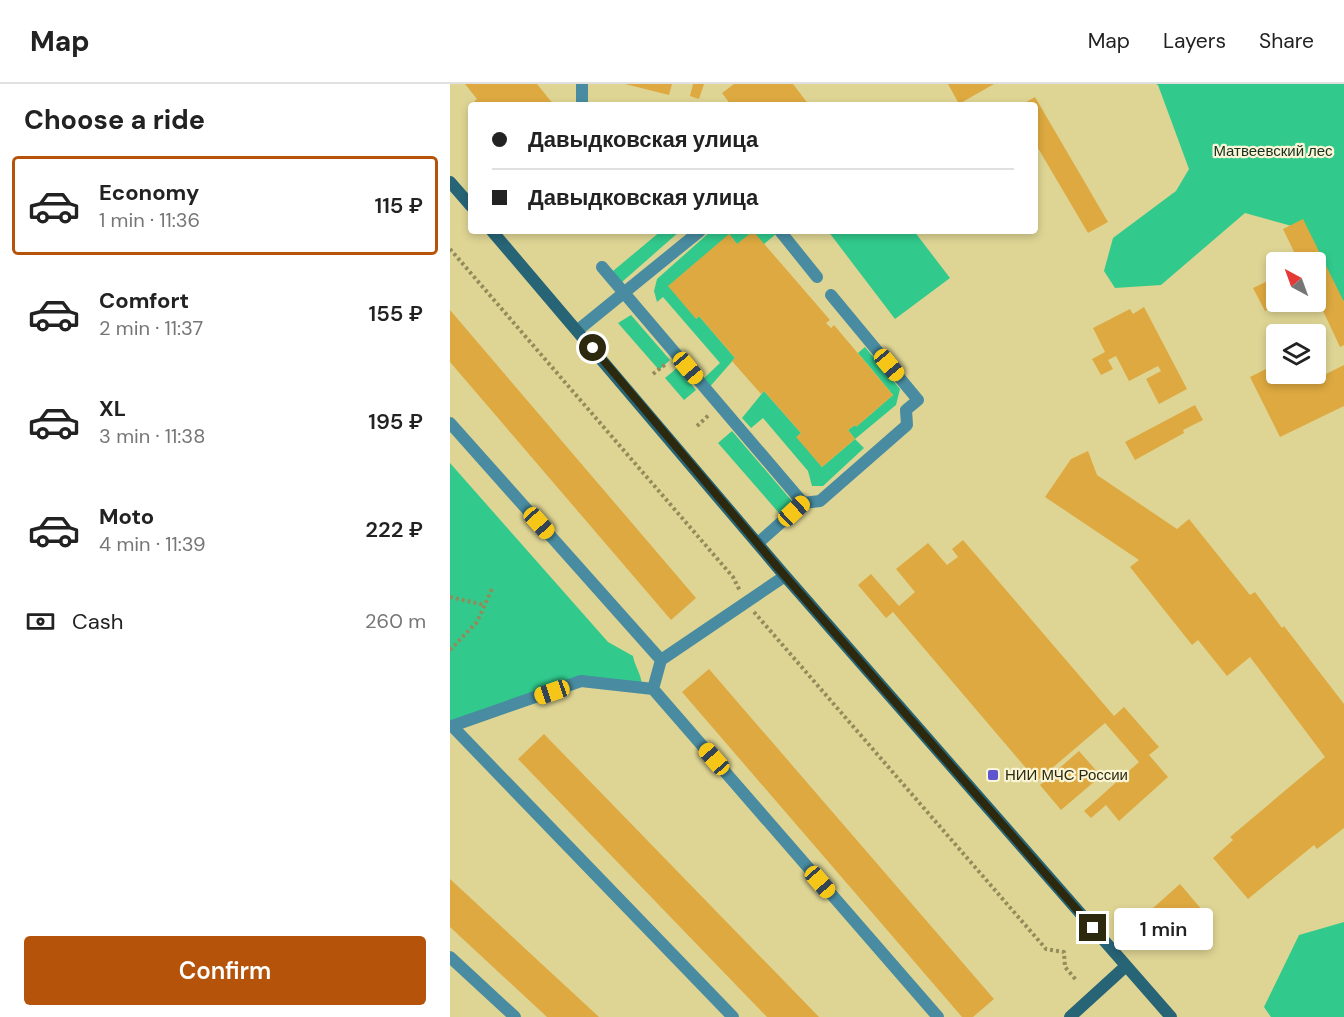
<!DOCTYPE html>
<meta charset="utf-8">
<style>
:root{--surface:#fff;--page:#f6f6f6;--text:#222;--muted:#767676;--line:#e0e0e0;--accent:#b45309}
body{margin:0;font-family:"DM Sans",sans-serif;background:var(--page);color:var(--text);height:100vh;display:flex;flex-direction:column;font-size:22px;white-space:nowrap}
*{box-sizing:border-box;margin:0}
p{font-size:20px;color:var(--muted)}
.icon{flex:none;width:33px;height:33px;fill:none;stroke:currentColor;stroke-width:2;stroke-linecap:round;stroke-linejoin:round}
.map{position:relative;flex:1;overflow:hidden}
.details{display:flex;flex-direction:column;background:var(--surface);width:450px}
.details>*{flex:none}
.banner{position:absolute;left:18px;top:18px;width:570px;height:132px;border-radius:6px;box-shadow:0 3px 9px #0003;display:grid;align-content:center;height:132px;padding:0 24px;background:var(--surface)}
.needle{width:39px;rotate:319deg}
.controls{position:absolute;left:816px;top:168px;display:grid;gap:12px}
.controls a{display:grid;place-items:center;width:60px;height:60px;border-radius:6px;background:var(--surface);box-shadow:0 3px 9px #0003;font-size:30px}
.end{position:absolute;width:27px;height:27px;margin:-14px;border:8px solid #2d290e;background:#fff;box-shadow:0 0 0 3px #fff}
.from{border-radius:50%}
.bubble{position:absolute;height:42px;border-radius:6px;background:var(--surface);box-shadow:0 3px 9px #0003;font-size:20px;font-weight:600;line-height:42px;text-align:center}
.car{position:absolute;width:18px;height:36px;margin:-18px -9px;border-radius:8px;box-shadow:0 0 4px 2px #0007;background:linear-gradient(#f5c518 24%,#345 0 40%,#f5c518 0 76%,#345 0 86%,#f5c518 0)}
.banner b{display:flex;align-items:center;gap:21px;height:57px;font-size:22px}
.banner b+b{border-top:2px solid var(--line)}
.banner i{width:15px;height:15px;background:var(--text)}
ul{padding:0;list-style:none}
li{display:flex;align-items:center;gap:18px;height:99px;margin:0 12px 9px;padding:0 12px;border:3px solid transparent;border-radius:6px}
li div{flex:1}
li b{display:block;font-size:22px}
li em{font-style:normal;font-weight:600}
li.active{border-color:var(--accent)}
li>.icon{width:54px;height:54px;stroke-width:1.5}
h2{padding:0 24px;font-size:27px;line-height:72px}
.pay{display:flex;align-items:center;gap:15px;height:66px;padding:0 24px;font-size:22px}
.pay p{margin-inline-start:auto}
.cta{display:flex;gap:12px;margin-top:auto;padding:12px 24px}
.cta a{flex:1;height:69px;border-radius:6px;background:var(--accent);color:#fff;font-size:24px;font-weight:600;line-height:69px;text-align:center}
header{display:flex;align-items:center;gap:36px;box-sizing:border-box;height:84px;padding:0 30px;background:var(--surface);border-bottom:2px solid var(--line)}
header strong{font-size:28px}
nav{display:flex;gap:33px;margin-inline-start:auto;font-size:21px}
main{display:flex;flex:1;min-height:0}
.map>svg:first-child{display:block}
</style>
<header>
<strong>Map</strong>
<nav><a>Map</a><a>Layers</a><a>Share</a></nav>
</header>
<main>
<section class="details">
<h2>Choose a ride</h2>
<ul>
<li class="active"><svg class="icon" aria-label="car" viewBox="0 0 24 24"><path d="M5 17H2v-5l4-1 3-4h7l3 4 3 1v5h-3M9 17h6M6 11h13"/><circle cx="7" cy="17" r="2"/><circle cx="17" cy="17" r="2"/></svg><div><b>Economy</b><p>1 min · 11:36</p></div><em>115 ₽</em></li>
<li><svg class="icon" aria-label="car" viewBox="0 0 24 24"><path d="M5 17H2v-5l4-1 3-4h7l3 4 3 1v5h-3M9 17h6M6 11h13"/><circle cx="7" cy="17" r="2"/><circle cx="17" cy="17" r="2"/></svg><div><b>Comfort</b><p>2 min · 11:37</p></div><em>155 ₽</em></li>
<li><svg class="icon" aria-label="car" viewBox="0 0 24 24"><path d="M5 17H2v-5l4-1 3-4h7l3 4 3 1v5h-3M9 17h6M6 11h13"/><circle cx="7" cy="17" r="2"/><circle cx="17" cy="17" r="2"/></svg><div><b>XL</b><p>3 min · 11:38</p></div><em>195 ₽</em></li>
<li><svg class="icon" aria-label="car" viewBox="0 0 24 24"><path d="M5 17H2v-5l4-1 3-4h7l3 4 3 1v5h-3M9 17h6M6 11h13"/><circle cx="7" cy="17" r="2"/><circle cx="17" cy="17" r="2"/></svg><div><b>Moto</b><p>4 min · 11:39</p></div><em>222 ₽</em></li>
</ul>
<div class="pay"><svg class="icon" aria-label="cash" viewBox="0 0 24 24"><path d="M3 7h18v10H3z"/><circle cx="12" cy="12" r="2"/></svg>Cash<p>260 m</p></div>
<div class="cta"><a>Confirm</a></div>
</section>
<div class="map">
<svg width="894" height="933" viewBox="0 0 894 933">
<rect width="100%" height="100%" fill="#ded594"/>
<!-- green -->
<path fill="#31ca8c" d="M706,0H894V217L883,214L849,144L795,129L711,201L665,204L654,187L663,154L726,107L739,85L708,1Z
M211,147H230L172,198L163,187Z
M261,147H323L326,150L314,160H287L279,150L246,235L249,232L285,274L257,306L250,298L270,279L213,213L207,218L204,207L207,195Z
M378,147H464L500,194L445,235Z
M181,231L220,276L209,286L168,239Z
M415,263L450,305L446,321L405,355L414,364L373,402H362L358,387L313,334L301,344L292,334L314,307L351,349L347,353L372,383L405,355L398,346L405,341L407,342L443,311L408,269Z
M227,284L246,306L234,316L215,294Z
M282,347L341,416L344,427L335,436L268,359Z
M0,379L158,558L183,572C185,583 191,589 192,601L133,594L0,640Z
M894,838V933H821L814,923L849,851Z"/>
<!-- building -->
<path fill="#dea940" d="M15,0H87L104,21H21V26L18,23L27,15Z
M175,0H222L219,11Z
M243,0H254L249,15L240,12Z
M284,0H343L359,21H281L272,9Z
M498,0H544L509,20Z
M585,13L658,138L638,149L585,59V21H571Z
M853,135L894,218V261L890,263L866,212V178H849L833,145Z
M303,147L380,236L376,239L381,244L384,241L443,311L406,343L405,341L398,346L405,355L372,383L346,353L351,349L314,307L311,310L282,277L285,274L249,232L246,235L218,202L279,150L287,160Z
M820,196L826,209V218L831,219L815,227L803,204Z
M694,223L737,305L709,320L696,295L711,287L708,282L679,297L666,272L658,276L663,285L651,291L642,275L655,268L643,244L680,225L683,230Z
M0,226L246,514L221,536L0,278Z
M826,280V290H866L868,294L894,281V322L830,353L800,293Z
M745,321L753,336L733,346L734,349L685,376L675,358Z
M638,367L647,391L727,445L739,435L800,511L805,508L832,544L834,542L894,620V744L867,765L864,761L798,815L763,774L783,756L780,753L875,673L800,573L777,592L748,556L742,561L680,483L689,476L595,413L621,375Z
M513,456L664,632L674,623L709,663L699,671L718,693L669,737L656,721L641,734L634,727L689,678L655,639L587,697L443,528L436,534L408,501L421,490L449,522L465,508L446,485L478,459L497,481L508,473L502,465Z
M259,585L544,915L523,933H512L232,608Z
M94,650L369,933H317L68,675Z
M629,667L651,692L611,726L590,701Z
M0,795L149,933H97L0,843Z
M730,800L758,833L731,856L703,824Z"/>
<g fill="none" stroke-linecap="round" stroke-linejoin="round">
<!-- path -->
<path stroke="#928c5b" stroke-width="4" stroke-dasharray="3 3" stroke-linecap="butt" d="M0,165L283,493L290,507
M203,290L217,279
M247,342L260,330
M0,513L35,521
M304,528L596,865L614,868L615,883L627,897
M0,566L27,538L42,505"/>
<!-- lane -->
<path stroke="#498ca1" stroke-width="12" d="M132,0V21
M330,147L367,193
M152,183L353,419L308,459
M128,246L250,147
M0,339L211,576
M353,419L370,417L457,341L456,326L468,316L381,211
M335,492L211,576L203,605L488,933
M203,605L131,597L2,642L283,933
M0,873L65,933"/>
<!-- secondary -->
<path stroke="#276476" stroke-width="12" d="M0,98L21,122
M42,147L335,492L721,933
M620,933L676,882"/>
</g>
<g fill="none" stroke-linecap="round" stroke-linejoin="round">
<!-- route -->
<path stroke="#2d290e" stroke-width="8" d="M143,264L335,492L643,844"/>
</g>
<!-- markers -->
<rect fill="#5d56cf" stroke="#f9f5d5" stroke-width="2" x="537" y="685" width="12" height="12" rx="3"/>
<g text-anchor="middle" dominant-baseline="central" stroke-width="4.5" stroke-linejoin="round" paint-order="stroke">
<!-- park labels -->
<g font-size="15" fill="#173024" stroke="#f9f5d5">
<text x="823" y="67">Матвеевский лес</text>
</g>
<!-- poi labels -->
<g font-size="15" fill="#2d290e" stroke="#f9f5d5" text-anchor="start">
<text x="555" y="691">НИИ МЧС России</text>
</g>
</g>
</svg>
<div class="controls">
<a><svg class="needle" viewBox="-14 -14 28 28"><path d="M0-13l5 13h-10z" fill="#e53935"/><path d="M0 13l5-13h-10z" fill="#767676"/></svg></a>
<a><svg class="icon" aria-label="layers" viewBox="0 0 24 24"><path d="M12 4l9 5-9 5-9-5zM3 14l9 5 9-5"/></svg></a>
</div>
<i class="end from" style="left:143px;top:264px"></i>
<i class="end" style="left:643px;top:844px"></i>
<div class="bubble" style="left:664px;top:824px;width:99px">1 min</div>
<i class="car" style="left:439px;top:281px;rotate:140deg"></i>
<i class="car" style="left:238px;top:284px;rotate:140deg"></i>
<i class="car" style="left:344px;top:427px;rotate:47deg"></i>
<i class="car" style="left:89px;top:439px;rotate:138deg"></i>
<i class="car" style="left:102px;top:608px;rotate:251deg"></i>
<i class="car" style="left:264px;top:675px;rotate:319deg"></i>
<i class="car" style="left:370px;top:798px;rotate:139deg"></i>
<div class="banner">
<b><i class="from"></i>Давыдковская улица</b>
<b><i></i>Давыдковская улица</b>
</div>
</div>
</main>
